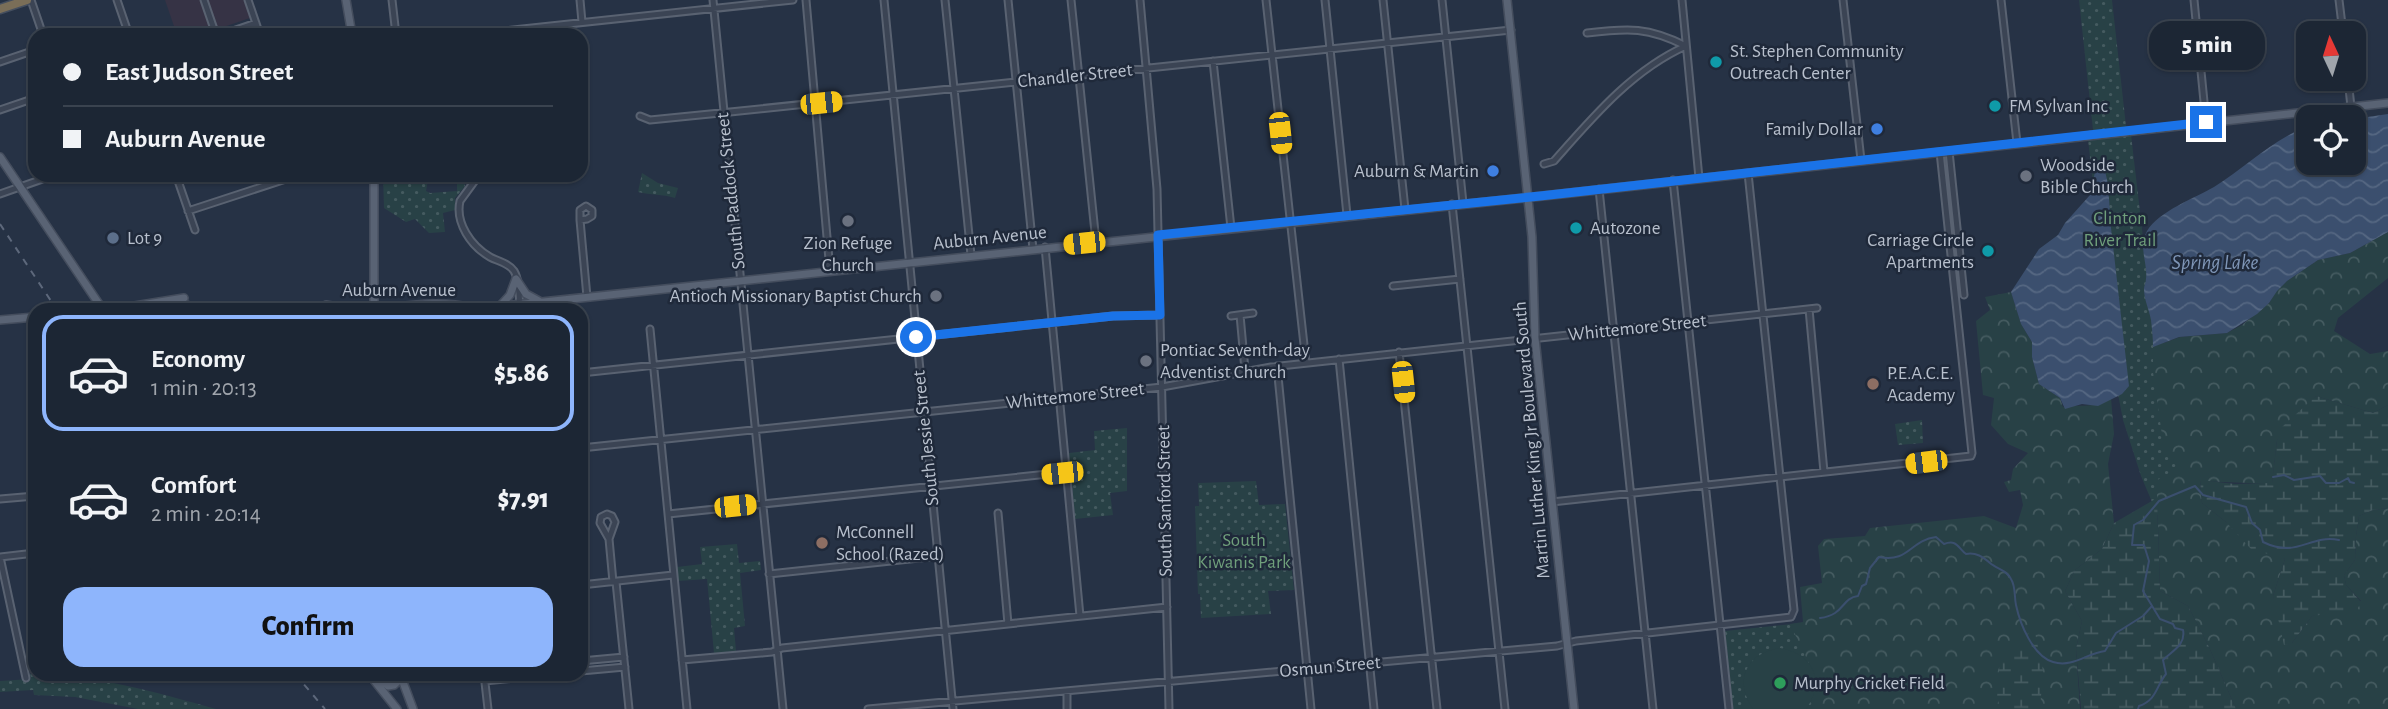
<!DOCTYPE html>
<meta charset="utf-8">
<style>
:root{--surface:#1c2634;--page:#293240;--text:#f1f3f6;--muted:#a0a5ac;--line:#3a434f;--accent:#8eb5fc}
body{margin:0;font-family:"Alegreya Sans",sans-serif;background:var(--page);color:var(--text);height:100vh;display:flex;flex-direction:column;font-size:26px;white-space:nowrap}
*{box-sizing:border-box;margin:0}
p{font-size:23px;color:var(--muted)}
.icon{flex:none;width:38px;height:38px;fill:none;stroke:currentColor;stroke-width:2;stroke-linecap:round;stroke-linejoin:round}
.map{position:relative;flex:1;overflow:hidden}
.panel{position:absolute;left:28px;top:303px;width:560px;height:378px;display:flex;flex-direction:column;background:var(--surface);border-radius:21px;box-shadow:0 2px 5px #0004,0 0 0 2px var(--line)}
.panel>*{flex:none}
.hud{position:absolute;left:28px;top:28px;width:560px;height:154px;border-radius:21px;box-shadow:0 2px 5px #0004,0 0 0 2px var(--line);display:grid;align-content:center;height:154px;padding:0 35px;background:var(--surface)}
.needle{width:46px;rotate:356deg}
.tools{position:absolute;left:2296px;top:21px;display:grid;gap:14px}
.tools a{display:grid;place-items:center;width:70px;height:70px;border-radius:14px;background:var(--surface);box-shadow:0 2px 5px #0004,0 0 0 2px var(--line);font-size:35px}
.end{position:absolute;width:32px;height:32px;margin:-16px;border:9px solid #1a73e8;background:#fff;box-shadow:0 0 0 4px #fff}
.from{border-radius:50%}
.bubble{position:absolute;height:49px;border-radius:21px;background:var(--surface);box-shadow:0 2px 5px #0004,0 0 0 2px var(--line);font-size:23px;font-weight:800;line-height:49px;text-align:center}
.car{position:absolute;width:21px;height:42px;margin:-21px -10px;border-radius:9px;box-shadow:0 0 5px 2px #0007;background:linear-gradient(#f5c518 24%,#345 0 40%,#f5c518 0 76%,#345 0 86%,#f5c518 0)}
.hud b{display:flex;align-items:center;gap:24px;height:66px;font-size:26px}
.hud b+b{border-top:2px solid var(--line)}
.hud i{width:18px;height:18px;background:var(--text)}
ul{padding:12px 0 0;list-style:none}
li{display:flex;align-items:center;gap:21px;height:116px;margin:0 14px 10px;padding:0 21px;border:4px solid transparent;border-radius:21px}
li div{flex:1}
li b{display:block;font-size:26px}
li em{font-style:normal;font-weight:800}
li.active{border-color:var(--accent)}
li>.icon{width:63px;height:63px;stroke-width:1.5}
.button{display:flex;gap:14px;margin-top:auto;padding:14px 35px}
.button a{flex:1;height:80px;border-radius:21px;background:var(--accent);color:#111;font-size:28px;font-weight:800;line-height:80px;text-align:center}
.map>svg:first-child{display:block}
</style>
<div class="map">
<svg width="2388" height="709" viewBox="0 0 2388 709">
<defs>
<pattern id="green-dots" width="8" height="8" patternUnits="userSpaceOnUse" patternTransform="scale(1.75)"><rect width="8" height="8" fill="#284146"/><path d="M2 2h.1M6 6h.1" fill="none" stroke="#455b60" stroke-width="1.8" stroke-linecap="round"/></pattern>
<pattern id="forest-crowns" width="20" height="18" patternUnits="userSpaceOnUse" patternTransform="scale(1.75)"><rect width="20" height="18" fill="#284146"/><path d="M2 6a3 3 0 1 1 6 0M12 15a3 3 0 1 1 6 0" fill="none" stroke="#455b60"/></pattern>
<pattern id="wetland-marsh" width="20" height="14" patternUnits="userSpaceOnUse" patternTransform="scale(1.75)"><rect width="20" height="14" fill="#284146"/><path d="M1 5h8M5 5V1M11 12h8M15 12V8" fill="none" stroke="#455b60"/></pattern>
<pattern id="water-waves" width="16" height="10" patternUnits="userSpaceOnUse" patternTransform="scale(1.75)"><rect width="16" height="10" fill="#3b4f6e"/><path d="M0 5q4-4 8 0t8 0" fill="none" stroke="#556782"/></pattern>
</defs>
<rect width="100%" height="100%" fill="#263245"/>
<!-- medical -->
<path fill="#363345" d="M165,0H244L250,18L200,35H177Z"/>
<!-- green -->
<path fill="url(#green-dots)" d="M2079,0H2112L2126,126H2130L2144,246L2240,709L2141,476L2123,420L2116,384L2087,131L2093,130Z
M642,173L658,183L678,188L675,198C662,194 651,195 638,192Z
M383,175H450L454,179L450,182L448,178L428,180L426,191L430,193L457,191V183L463,180L465,186L455,198V210L443,213L445,232L429,233L415,219L406,222L384,208Z
M1922,420L1923,443L1898,445L1895,424Z
M1127,428V491L1110,493L1113,515L1075,519L1069,453L1095,450L1094,431Z
M1256,481L1259,505L1285,504L1294,590L1268,591L1271,614L1201,618L1200,594H1198L1195,506H1199L1198,483Z
M737,544L739,563L760,561L761,570L740,573L745,626L734,628L736,651L714,653L707,579L678,581L677,567L702,564L700,547Z
M1830,620L1894,709H1733L1725,631Z
M30,674C95,674 154,692 216,709H138L75,697L34,695L33,690L0,692V681L31,679Z"/>
<!-- forest -->
<path fill="url(#forest-crowns)" d="M2388,232V278L2338,318L2334,331L2370,354L2388,351V405L2373,413L2316,396L2277,440L2272,484L2200,481L2202,503L2226,522L2285,559L2273,596L2292,643L2312,616L2361,601L2346,585L2344,575L2355,560L2356,536L2359,516L2373,510L2388,508V709H2236L2209,647L2188,606L2160,591L2157,494L2155,484C2159,476 2170,472 2178,471L2175,462L2166,453L2162,435L2153,372V347L2180,337L2227,333L2242,325L2269,303L2277,290L2287,281L2318,260L2350,253Z
M2011,292L2021,324L2032,342V357L2039,384L2060,398L2063,407C2082,404 2094,409 2111,398L2114,434L2108,464L2114,523L2102,549L2075,570L2065,591L2082,621L2076,649L2080,709H1812L1816,678L1790,624L1803,622L1800,587L1822,583L1818,546L1824,539L1865,536L1870,528L1984,516L2016,528L2023,505L2020,490L2009,492L2004,482L2011,480L2013,469L2028,453L2008,444L1991,425L1994,398L1983,395L1976,321L1990,310L1985,297Z"/>
<!-- wetland -->
<path fill="url(#wetland-marsh)" d="M2316,396L2373,413L2388,405V508L2373,510L2359,516L2356,536L2355,560L2344,575L2346,585L2361,602L2357,610L2312,616L2292,643L2284,645L2273,596L2285,559L2251,549L2226,522L2202,503L2200,480L2235,484L2272,483L2277,440L2282,427Z
M2157,498L2160,591L2188,606L2209,647L2236,709H2081L2076,649L2082,621L2065,591L2075,570L2102,549L2114,523Z
M2034,628L2043,671L2040,709H2001L1997,698L2000,658Z"/>
<!-- pitch -->
<path fill="#284146" d="M1780,648C1813,654 1826,681 1806,709H1753C1733,680 1747,653 1780,648Z"/>
<!-- water -->
<path fill="url(#water-waves)" d="M2388,114V232L2350,253L2318,260L2287,281L2277,291L2269,303L2257,314L2227,333L2179,337L2153,347C2153,338 2152,329 2151,320C2149,309 2144,300 2144,289C2144,286 2146,282 2146,279C2148,263 2138,248 2147,231C2159,211 2195,198 2214,187C2246,167 2272,140 2308,126V163H2354V119Z
M2105,171L2108,184L2111,228L2129,386L2122,394L2098,406L2082,404L2065,409L2060,398L2039,384L2032,357V342L2021,324L2011,292L2039,249L2058,235L2065,223L2090,195L2095,172Z"/>
<g fill="none" stroke-linecap="round" stroke-linejoin="round">
<!-- stream -->
<path stroke="#3b4f6e" stroke-width="2" d="M2273,477L2284,475L2294,480L2320,476L2326,483H2339L2348,478L2350,482L2354,483
M1820,618C1845,615 1841,598 1858,596L1862,586L1866,584L1870,568L1879,557C1909,563 1910,540 1936,537L1944,544C1957,539 1958,548 1966,554C1976,552 1983,557 1990,563C1997,569 2007,570 2011,579C2016,587 2014,596 2016,605C2020,624 2033,656 2053,662C2073,668 2087,653 2105,651L2116,633L2143,616L2152,606
M2138,709L2139,706C2157,700 2156,686 2166,674L2163,660C2172,651 2186,645 2183,630L2175,628L2173,624L2160,619L2143,591L2149,561L2144,545H2132L2134,525L2143,520L2159,501L2195,486L2203,495L2246,507L2252,523L2260,530L2263,542C2298,559 2309,534 2339,540"/>
<defs>
<path id="minor" d="M31,0L43,35
M117,0L129,35
M204,0L216,35
M248,0L260,35
M392,0L396,35
M580,0L582,22
M713,0L783,709
M806,0L830,271
M884,0L953,709
M945,0L971,255
M1008,0L1033,249
M1071,0L1096,242
M1140,0L1157,189L1169,709
M1266,0L1306,363
M1325,0L1347,215
M1383,0L1405,209
M1442,0L1463,203
M1682,0L1699,178
M1843,0L1861,160
M2001,0L2017,143
M2194,0L2206,122
M2339,0L2343,33
M1587,33C1629,28 1648,27 1686,46
M221,35L256,23
M466,35L793,0
M1213,61L1231,228
M0,62L35,50
M2348,79L2351,107
M0,110L35,98
M640,116L650,120L730,112L1511,30
M1949,151L1964,295
M1544,164L1554,161C1592,118 1632,70 1686,46
M176,175L195,230
M262,175L266,185
M479,175L460,201C455,223 471,246 490,257C497,261 509,263 514,271C520,281 519,298 520,310
M1673,180L1729,709
M1599,189L1653,709
M0,194L54,175
M1452,204L1505,709
M586,206L592,210V216L587,219L580,220V210Z
M188,211L298,175
M580,220L587,297
M1045,247L1080,616
M1393,286L1460,279
M1809,309L1824,472
M1240,315L1245,370
M1231,316L1253,313
M650,329L687,709
M1399,352L1437,709
M1339,359L1374,709
M1277,366L1311,709
M581,373L1113,316L1160,315
M581,448L1162,387L1271,367L1817,308
M0,499L35,496
M1552,502L1971,456L1972,453L1940,152
M998,513L1008,624
M668,514L1067,472
M609,539L600,523L601,517L607,514L612,516L615,522L609,539L613,582
M0,557L26,678
M0,557L35,553
M769,574L938,556
M616,582L629,709
M581,585L673,575
M682,660L772,652L782,648L1167,607
M581,661L624,657
M581,671L625,667
M484,674L488,709
M485,681L558,674
M1067,691V709
M868,709L1557,646L1576,641L1791,617L1794,610L1748,173"/>
<path id="major" d="M346,0L352,35
M1507,0L1532,237L1535,338L1574,709
M0,157L103,310
M516,279L526,294L539,301
M326,305C338,307 352,310 365,310C399,308 437,299 471,308
M501,305L510,295L516,279
M110,310L184,298
M154,310L187,305
M374,310V175
M467,310L1561,194L2388,103
M0,320L35,317
M369,674L397,709
M375,674L388,686L394,685L401,678
M400,674L413,709"/>
<path id="highway" d="M0,9L27,0"/>
</defs>
<!-- minor casing -->
<use href="#minor" stroke="#596271" stroke-width="9"/>
<!-- major casing -->
<use href="#major" stroke="#444d5d" stroke-width="10"/>
<!-- highway casing -->
<use href="#highway" stroke="#454f5f" stroke-width="11"/>
<!-- minor -->
<use href="#minor" stroke="#3b4454" stroke-width="5"/>
<!-- major -->
<use href="#major" stroke="#596374" stroke-width="7"/>
<!-- highway -->
<use href="#highway" stroke="#7a6e58" stroke-width="8"/>
<!-- rail -->
<path stroke="#5d687b" stroke-width="2" stroke-dasharray="7 7" stroke-linecap="butt" d="M0,224L57,310
M295,674L325,709"/>
</g>
<g fill="none" stroke-linecap="round" stroke-linejoin="round">
<!-- route -->
<path stroke="#1a73e8" stroke-width="9" d="M916,337L1113,316L1160,315L1158,235L1540,196L2206,122"/>
</g>
<!-- markers -->
<g fill="#0f9aa8" stroke="#1f293a" stroke-width="2.5">
<circle cx="1716" cy="62" r="7"/>
<circle cx="1995" cy="106" r="7"/>
<circle cx="1576" cy="228" r="7"/>
<circle cx="1988" cy="251" r="7"/>
</g>
<g fill="#3f7fe0" stroke="#1f293a" stroke-width="2.5">
<circle cx="1877" cy="129" r="7"/>
<circle cx="1493" cy="171" r="7"/>
</g>
<g fill="#6b7280" stroke="#1f293a" stroke-width="2.5">
<circle cx="2026" cy="176" r="7"/>
<circle cx="848" cy="221" r="7"/>
<circle cx="936" cy="296" r="7"/>
<circle cx="1146" cy="361" r="7"/>
</g>
<circle fill="#5c6f8a" stroke="#1f293a" stroke-width="2.5" cx="113" cy="238" r="7"/>
<g fill="#8d6e63" stroke="#1f293a" stroke-width="2.5">
<circle cx="1873" cy="384" r="7"/>
<circle cx="822" cy="543" r="7"/>
</g>
<circle fill="#2e9e5b" stroke="#1f293a" stroke-width="2.5" cx="1780" cy="683" r="7"/>
<g text-anchor="middle" dominant-baseline="central" stroke-width="5" stroke-linejoin="round" paint-order="stroke">
<!-- poi labels -->
<g font-size="19" fill="#b8c0cd" stroke="#1f293a" text-anchor="start">
<text x="1730" y="51">St. Stephen Community<tspan x="1730" dy="22">Outreach Center</tspan></text>
<text x="2009" y="106">FM Sylvan Inc</text>
<text x="1863" y="129" text-anchor="end">Family Dollar</text>
<text x="2040" y="165">Woodside<tspan x="2040" dy="22">Bible Church</tspan></text>
<text x="1479" y="171" text-anchor="end">Auburn &amp; Martin</text>
<text x="1590" y="228">Autozone</text>
<text x="127" y="238">Lot 9</text>
<text x="1974" y="240" text-anchor="end">Carriage Circle<tspan x="1974" dy="22">Apartments</tspan></text>
<text x="848" y="243" text-anchor="middle">Zion Refuge<tspan x="848" dy="22">Church</tspan></text>
<text x="922" y="296" text-anchor="end">Antioch Missionary Baptist Church</text>
<text x="1160" y="350">Pontiac Seventh-day<tspan x="1160" dy="22">Adventist Church</tspan></text>
<text x="1887" y="373">P.E.A.C.E.<tspan x="1887" dy="22">Academy</tspan></text>
<text x="836" y="532">McConnell<tspan x="836" dy="22">School (Razed)</tspan></text>
<text x="1794" y="683">Murphy Cricket Field</text>
</g>
<!-- street labels -->
<g font-size="19" fill="#b8c0cd" stroke="#1f293a">
<text transform="translate(1075 76) rotate(-6)">Chandler Street</text>
<text transform="translate(731 191) rotate(-96)">South Paddock Street</text>
<text transform="translate(990 238) rotate(-6)">Auburn Avenue</text>
<text x="399" y="290">Auburn Avenue</text>
<text transform="translate(1637 328) rotate(-6)">Whittemore Street</text>
<text transform="translate(1075 396) rotate(-6)">Whittemore Street</text>
<text transform="translate(926 438) rotate(-96)">South Jessie Street</text>
<text transform="translate(1532 440) rotate(-95)">Martin Luther King Jr Boulevard South</text>
<text transform="translate(1165 501) rotate(-91)">South Sanford Street</text>
<text transform="translate(1330 667) rotate(-5)">Osmun Street</text>
</g>
<!-- park labels -->
<g font-size="19" fill="#6f9f7b" stroke="#1f293a">
<text x="2120" y="218">Clinton<tspan x="2120" dy="22">River Trail</tspan></text>
<text x="1244" y="540">South<tspan x="1244" dy="22">Kiwanis Park</tspan></text>
</g>
<!-- water labels -->
<g font-size="21" font-style="italic" fill="#7e95b6" stroke="#1f293a">
<text x="2215" y="262">Spring Lake</text>
</g>
</g>
</svg>
<div class="tools">
<a><svg class="needle" viewBox="-14 -14 28 28"><path d="M0-13l5 13h-10z" fill="#e53935"/><path d="M0 13l5-13h-10z" fill="#a0a5ac"/></svg></a>
<a><svg class="icon" aria-label="locate" viewBox="0 0 24 24"><circle cx="12" cy="12" r="6"/><path d="M12 2v4M12 18v4M2 12h4M18 12h4"/></svg></a>
</div>
<i class="end from" style="left:916px;top:337px"></i>
<i class="end" style="left:2206px;top:122px"></i>
<div class="bubble" style="left:2149px;top:21px;width:116px">5 min</div>
<i class="car" style="left:821px;top:103px;rotate:84deg"></i>
<i class="car" style="left:1280px;top:133px;rotate:174deg"></i>
<i class="car" style="left:1084px;top:243px;rotate:264deg"></i>
<i class="car" style="left:1403px;top:382px;rotate:174deg"></i>
<i class="car" style="left:1926px;top:462px;rotate:263deg"></i>
<i class="car" style="left:1062px;top:473px;rotate:264deg"></i>
<i class="car" style="left:735px;top:506px;rotate:84deg"></i>
<div class="hud">
<b><i class="from"></i>East Judson Street</b>
<b><i></i>Auburn Avenue</b>
</div>
<section class="panel">
<ul>
<li class="active"><svg class="icon" aria-label="car" viewBox="0 0 24 24"><path d="M5 17H2v-5l4-1 3-4h7l3 4 3 1v5h-3M9 17h6M6 11h13"/><circle cx="7" cy="17" r="2"/><circle cx="17" cy="17" r="2"/></svg><div><b>Economy</b><p>1 min · 20:13</p></div><em>$5.86</em></li>
<li><svg class="icon" aria-label="car" viewBox="0 0 24 24"><path d="M5 17H2v-5l4-1 3-4h7l3 4 3 1v5h-3M9 17h6M6 11h13"/><circle cx="7" cy="17" r="2"/><circle cx="17" cy="17" r="2"/></svg><div><b>Comfort</b><p>2 min · 20:14</p></div><em>$7.91</em></li>
</ul>
<div class="button"><a>Confirm</a></div>
</section>
</div>
